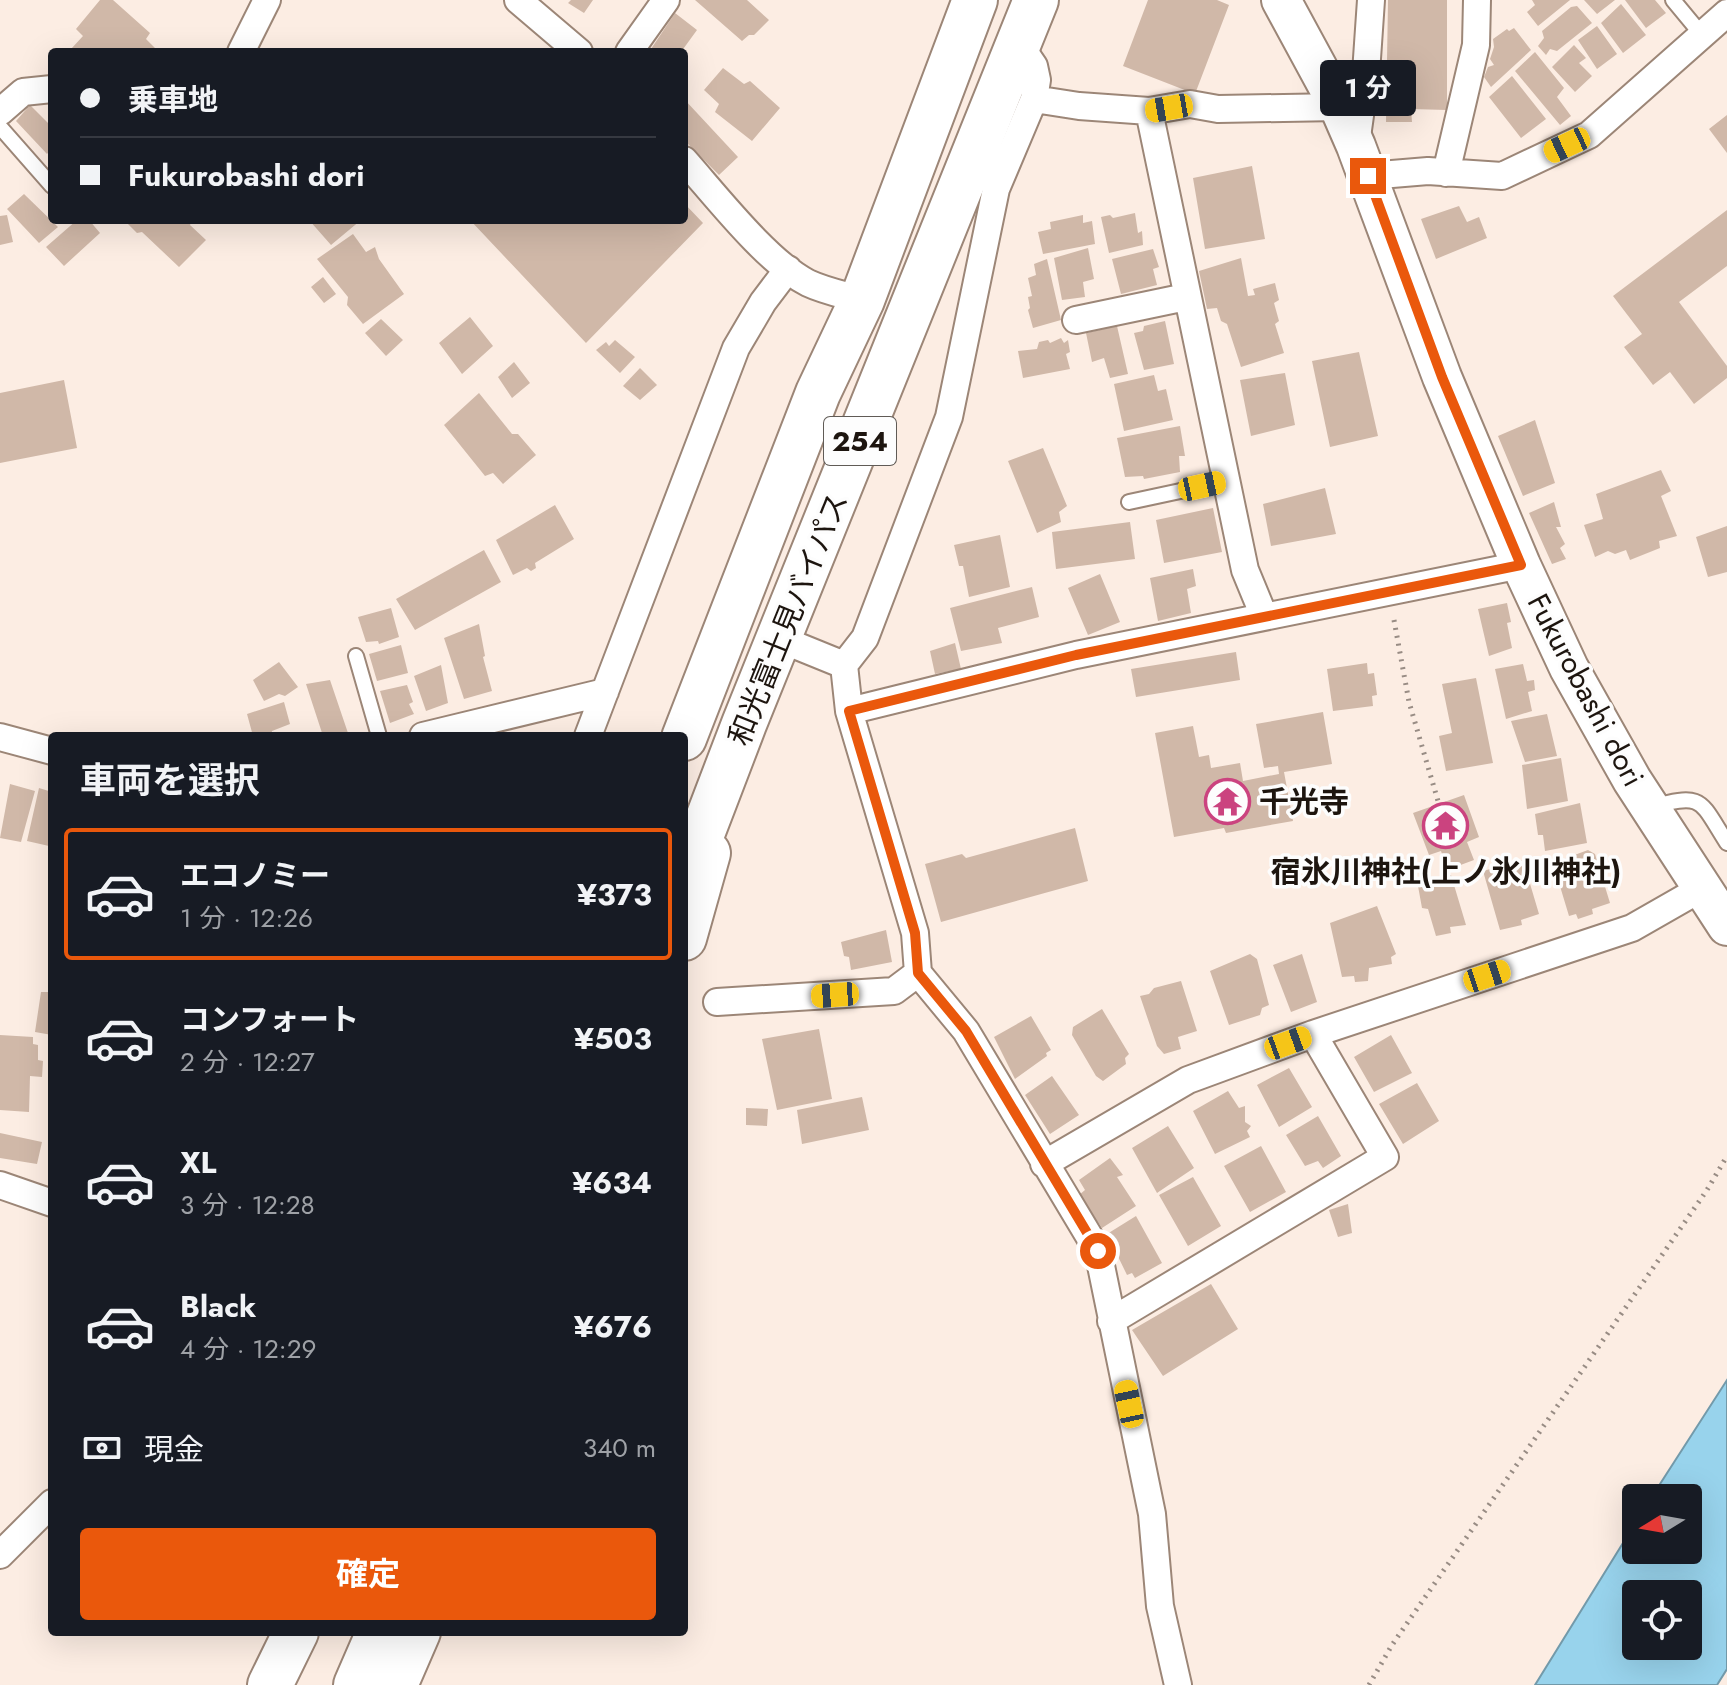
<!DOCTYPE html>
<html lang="ja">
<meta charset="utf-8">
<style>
:root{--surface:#171b24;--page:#20242c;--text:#f1f3f6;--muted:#9ea1a6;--line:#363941;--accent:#ea580c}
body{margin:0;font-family:Jost,"Noto Sans JP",sans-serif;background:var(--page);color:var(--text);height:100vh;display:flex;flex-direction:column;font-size:30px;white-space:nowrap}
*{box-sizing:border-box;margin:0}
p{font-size:26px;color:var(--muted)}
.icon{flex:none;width:44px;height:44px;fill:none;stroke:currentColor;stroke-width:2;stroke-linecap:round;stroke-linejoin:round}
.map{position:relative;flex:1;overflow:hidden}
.sheet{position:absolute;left:48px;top:732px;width:640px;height:904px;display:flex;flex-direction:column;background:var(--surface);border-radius:8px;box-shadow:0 8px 32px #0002}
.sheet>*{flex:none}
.hud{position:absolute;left:48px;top:48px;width:640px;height:176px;border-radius:8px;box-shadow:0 8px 32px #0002;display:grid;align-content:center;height:176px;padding:0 32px;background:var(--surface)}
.needle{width:52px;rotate:259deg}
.controls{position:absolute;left:1622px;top:1484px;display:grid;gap:16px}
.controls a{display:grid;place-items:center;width:80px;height:80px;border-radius:8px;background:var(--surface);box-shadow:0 8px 32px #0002;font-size:40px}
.end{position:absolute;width:36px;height:36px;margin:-18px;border:10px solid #ea580c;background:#fff;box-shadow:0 0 0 4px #fff}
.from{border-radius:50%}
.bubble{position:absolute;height:56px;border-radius:8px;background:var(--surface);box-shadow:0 8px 32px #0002;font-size:26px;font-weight:700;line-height:56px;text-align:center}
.car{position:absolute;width:24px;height:48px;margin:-24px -12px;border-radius:10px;box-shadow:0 0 6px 2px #0007;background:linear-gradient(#f5c518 24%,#345 0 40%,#f5c518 0 76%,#345 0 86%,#f5c518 0)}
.hud b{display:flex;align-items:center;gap:28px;height:76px;font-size:30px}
.hud b+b{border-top:2px solid var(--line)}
.hud i{width:20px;height:20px;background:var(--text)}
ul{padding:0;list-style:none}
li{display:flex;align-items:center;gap:24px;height:132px;margin:0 16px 12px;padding:0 16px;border:4px solid transparent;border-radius:8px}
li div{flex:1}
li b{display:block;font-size:30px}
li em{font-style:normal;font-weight:700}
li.active{border-color:var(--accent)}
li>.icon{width:72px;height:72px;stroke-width:1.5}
h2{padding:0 32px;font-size:36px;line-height:96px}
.pay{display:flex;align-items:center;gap:20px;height:88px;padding:0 32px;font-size:30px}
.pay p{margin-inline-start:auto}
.button{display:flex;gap:16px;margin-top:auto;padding:16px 32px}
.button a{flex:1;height:92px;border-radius:8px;background:var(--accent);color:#fff;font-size:32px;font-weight:700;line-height:92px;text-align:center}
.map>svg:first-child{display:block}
</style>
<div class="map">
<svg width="1727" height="1685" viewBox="0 0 1727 1685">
<rect width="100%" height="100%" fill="#fcede3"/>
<!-- water -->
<path fill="#98d3ec" stroke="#739aaa" stroke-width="2" fill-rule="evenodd" d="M1727,1380V1669L1717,1685H1535L1636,1522V1550H1688V1498H1651ZM1636,1594H1688V1646H1636Z"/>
<!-- building -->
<path fill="#d0b8a8" d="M100,0H113L150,33L146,39L159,52H74L71,49L83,36L76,29Z
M571,0H593L584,13L568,3Z
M695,0H747L769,20L754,35H749L742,41Z
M1148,0H1217L1229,5L1195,94L1123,66Z
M1388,0H1447V110L1411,109L1412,122H1386Z
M1532,0H1570L1538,26L1527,12L1535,5Z
M1584,0H1615L1597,14Z
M1625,0H1655L1666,13L1646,28Z
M1621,4L1646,35L1623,53L1601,23Z
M1577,6L1592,23L1557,51L1550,49L1546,55L1538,46L1544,38L1542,31L1571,7Z
M675,13L697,30L681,52H649Z
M1597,26L1617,54L1597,69L1578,40Z
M1514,28L1531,50L1491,87L1484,77L1488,67L1494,65L1490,59L1494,47L1493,39L1507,29L1509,31Z
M1574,45L1586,58L1579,63L1592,76L1575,92L1552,67Z
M1535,52L1564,88L1557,97L1571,116L1560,125L1515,71Z
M723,68L744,84L750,81L780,108L752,141L715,112L719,104L704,90Z
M1512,76L1546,119L1521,138L1489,97Z
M684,99L738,157L719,175L684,140Z
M30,105L52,127V148L47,154L16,121Z
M1727,115V153L1709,129Z
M1252,166L1265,239L1205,249L1193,178Z
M24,194L58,227L39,243L7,209Z
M684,203L703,223L586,343L470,220H684Z
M1459,206L1467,222L1479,217L1487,238L1436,259L1421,219Z
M1727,210V266L1679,302L1727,366V378L1694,404L1670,372L1653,385L1624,347L1642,334L1613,296Z
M1135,213L1138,233L1142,231L1143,245L1109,253L1101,217L1110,215L1113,218Z
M7,215L13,242L0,245V216Z
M1083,215V223L1092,221L1095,244L1043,254L1038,232L1051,229L1050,222Z
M77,220H89L100,233L64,266L46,247Z
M124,220H192L190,225L206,240L179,267L142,232L137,233Z
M309,220H361L331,245Z
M353,234L366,252L375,247L379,259L404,294L363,324L347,305L348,297L317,259Z
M1088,248L1094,279L1083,282L1085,297L1062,300L1054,258Z
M1153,249L1159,267L1153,269L1157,285L1121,294L1112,259Z
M1241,258L1248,296L1255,295L1253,289L1275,283L1279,300L1274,303L1279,321L1275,324L1284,353L1241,367L1227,324L1221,321L1217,308L1207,309L1199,271Z
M1047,259L1061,320L1033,328L1028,310L1030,308L1028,297L1032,296L1028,278L1036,275L1034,264Z
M323,277L336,294L324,303L311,287Z
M470,317L493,346L462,374L439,343Z
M381,319L403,340L386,356L365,333Z
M1165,321L1174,364L1144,370L1134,333L1143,331L1144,326Z
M1117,326L1128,374L1110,378L1104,358L1092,362L1086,333Z
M1061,338L1064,343L1068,340L1070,352L1066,354L1070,369L1023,378L1018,351L1037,349L1039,342L1048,340L1050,343Z
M615,340L635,357L620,373L596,350L606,342L609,346Z
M1359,352L1378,436L1330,447L1312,361Z
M514,362L530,383L512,398L498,377Z
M640,368L657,385L640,400L623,386Z
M1285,373L1295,425L1251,436L1240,380Z
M1154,375L1158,391L1166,389L1173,420L1124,431L1114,384Z
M64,380L77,448L0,463V393Z
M479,393L512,434H518L536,455L503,484L493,473L485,476L444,425Z
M1535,420L1555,483L1523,496L1498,436Z
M1180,426L1185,456H1179L1180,472L1144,479L1143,476L1125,477L1117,438Z
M1043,448L1067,506L1059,512L1061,522L1037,533L1008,461Z
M1661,470L1671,491L1661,496L1677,536L1659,541L1660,548L1630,560L1626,550L1615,554L1608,551L1595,557L1584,525L1603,519L1596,494Z
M1325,488L1336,534L1271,546L1263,504Z
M1554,502L1561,527H1556L1565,544L1560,548L1566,559L1552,564L1529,513Z
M555,505L574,539L535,563L536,568L531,571L527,568L513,575L496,540Z
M1213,508L1222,552L1164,563L1156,520Z
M1130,522L1135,559L1056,569L1052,532Z
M1727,526V572L1708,577L1696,537Z
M1000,535L1010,587L969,597L963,566H959L954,545Z
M484,550L501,582L415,630L396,599Z
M1193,569L1196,586L1187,589L1191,613L1158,621L1150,578Z
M1100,574L1120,622L1088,635L1068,588Z
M1032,587L1039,617L998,628L1002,643L961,651L950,608Z
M1507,603L1511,622L1507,623L1512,648L1489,656L1478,609Z
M391,608L399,637L379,644L378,641L366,642L358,617Z
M479,624L485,656L483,657L492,691L464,699L444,638Z
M955,643L961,669L935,674L930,651Z
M401,645L408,673L377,681L369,654Z
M1236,652L1240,680L1136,697L1131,669Z
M279,662L298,687L285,696L279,694L264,701L253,680Z
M1367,663L1368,674L1374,673L1377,695L1372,696L1373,706L1333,711L1327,669Z
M1523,664L1527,681L1534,680L1535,690L1528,692L1532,711L1506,719L1495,669Z
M441,665L448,703L426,711L414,676Z
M1476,678L1493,763L1446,771L1439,736L1452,733L1442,684Z
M330,680L349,736H323L306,684Z
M407,685L413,702L409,704L414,714L390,723L380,691Z
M284,702L290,724L272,731L271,736H253L247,714Z
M1323,712L1332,764L1284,772L1293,821L1226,833L1224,828L1174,837L1155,733L1193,726L1199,757L1209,755L1211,768L1240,763L1243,781L1279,774L1278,766L1264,768L1256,724Z
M1547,714L1557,756L1525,762L1511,721Z
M1561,758L1568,801L1527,809L1522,765Z
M10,784L35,791L21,842L0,838Z
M39,788L52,792V836L49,846L27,841Z
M1464,795L1479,837L1467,842L1474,860L1447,870L1441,851L1429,855L1413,813Z
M1580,803L1587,843L1545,851L1543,835H1538L1535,814Z
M1075,828L1088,881L941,922L925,864L962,854L966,858Z
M1588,850L1595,854L1610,903L1592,909L1593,914L1578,919L1576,914L1569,916L1553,863Z
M1523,860L1539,914L1521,920L1522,925L1500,930L1483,871Z
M1451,875L1466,925L1450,927L1451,933L1436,936L1428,909L1422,908L1418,886Z
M1377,906L1396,954L1391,957L1392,964L1369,968L1368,981L1355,982L1354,976L1342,977L1330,923Z
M886,930L892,962L851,970L849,957L844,956L841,942Z
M1250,954L1257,959L1269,1005L1262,1008L1260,1015L1229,1025L1210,971Z
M1302,954L1317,1002L1291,1012L1273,965Z
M1181,981L1197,1031L1178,1037L1181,1049L1164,1054L1157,1046L1140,996L1149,994L1154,988Z
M41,992H52V1035L35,1032Z
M1102,1009L1129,1054L1125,1058L1126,1064L1103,1081L1096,1076L1072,1035L1073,1027Z
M1031,1016L1051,1050L1046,1053L1047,1056L1015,1079L994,1037Z
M819,1029L832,1099L777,1110L762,1039Z
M0,1035L33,1037V1044L38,1045V1060L43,1061L42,1077L30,1076L29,1112L0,1110Z
M1391,1035L1412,1073L1374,1092L1354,1057Z
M1289,1068L1312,1107L1279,1127L1257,1085Z
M1052,1076L1079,1115L1050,1134L1025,1095Z
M1417,1083L1439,1121L1403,1144L1379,1104Z
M1228,1091L1239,1108L1245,1106V1122L1251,1126L1247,1131L1250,1137L1215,1154L1193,1111Z
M862,1097L869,1130L802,1144L797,1110Z
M746,1108L768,1109L767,1126L746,1125Z
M1318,1116L1341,1156L1323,1168L1318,1161L1305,1166L1286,1135Z
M1168,1126L1194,1168L1157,1193L1132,1148Z
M0,1133L42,1142L37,1164L0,1158Z
M1261,1146L1286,1192L1250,1212L1224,1166Z
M1110,1158L1123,1175L1117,1177L1136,1206L1102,1228L1079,1195L1085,1190L1079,1180Z
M1193,1177L1221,1226L1188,1246L1159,1195Z
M1348,1204L1352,1233L1338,1237L1329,1210Z
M1136,1216L1162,1263L1135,1278L1132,1273L1127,1275L1107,1234Z
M1211,1284L1238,1329L1163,1376L1132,1330Z"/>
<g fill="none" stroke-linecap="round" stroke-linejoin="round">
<defs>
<path id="lane" d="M1673,0L1702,35
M0,127L52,186
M1129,502L1227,481
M356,656L379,736
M1651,807C1704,793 1699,799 1727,843"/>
<path id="street" d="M518,0L579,52
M241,52L267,0
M629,52L666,0
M1034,99L1079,106L1149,111L1190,104L1218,109L1339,107
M1149,111L1245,570L1264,616
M0,112L23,92L52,89
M1356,144L1366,73L1371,0
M684,160C716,196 767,262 808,283C825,291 845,295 862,300
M1446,173L1476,45L1477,0
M1368,176L1428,171L1502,176L1589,135L1727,13
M1076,320L1186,297
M844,665L865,638L949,417L996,189L1034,99L1037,80L1034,66L1019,44
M849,711L1076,655L1521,565
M423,736L605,692
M588,736L736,348L763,302L788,269
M0,737L52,751
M918,973L966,1031L1098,1251L1152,1514L1160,1606L1178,1685
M717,1002L894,991L918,973L915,933L849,711L844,665L780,639
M1044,1164L1188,1080L1313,1034L1632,928L1702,888
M0,1185L52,1203
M1111,1321L1385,1157L1313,1034
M0,1555L52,1503"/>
<path id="secondary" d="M1281,0L1339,107L1356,146L1442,377L1521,565L1569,668L1632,780L1727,926"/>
<path id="highway" d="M684,738L818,393L862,300L975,0
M684,881L744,724L1036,0
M684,938L708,853
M270,1685L296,1632
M356,1685L379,1632
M395,1685L418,1632"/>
</defs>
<!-- lane casing -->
<use href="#lane" stroke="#9c8677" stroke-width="18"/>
<!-- street casing -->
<use href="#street" stroke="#9c8677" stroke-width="30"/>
<!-- secondary casing -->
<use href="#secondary" stroke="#9c8677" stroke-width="42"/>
<!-- highway casing -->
<use href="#highway" stroke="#9c8677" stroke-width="48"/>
<!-- path -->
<path stroke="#988c84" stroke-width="5" stroke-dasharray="2 6" stroke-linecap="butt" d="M1394,620L1409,702L1438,801
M1369,1685L1392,1645L1707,1190L1727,1156"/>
<!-- lane -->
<use href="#lane" stroke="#fff" stroke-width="14"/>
<!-- street -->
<use href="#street" stroke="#fff" stroke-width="26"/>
<!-- secondary -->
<use href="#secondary" stroke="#fff" stroke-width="38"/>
<!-- highway -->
<use href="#highway" stroke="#fff" stroke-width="44"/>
</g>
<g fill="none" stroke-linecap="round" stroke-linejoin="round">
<!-- route -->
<path stroke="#ea580c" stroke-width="10" d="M1098,1251L966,1031L918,973L915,933L849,711L1076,655L1521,565L1442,377L1368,176"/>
</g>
<!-- icons -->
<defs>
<symbol id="temple-ring" viewBox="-11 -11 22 22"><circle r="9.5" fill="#fdfdfd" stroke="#cb437f" stroke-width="1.5"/><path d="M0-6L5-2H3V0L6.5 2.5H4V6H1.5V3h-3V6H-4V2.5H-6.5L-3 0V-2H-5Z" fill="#cb437f"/></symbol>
</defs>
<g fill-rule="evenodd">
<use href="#temple-ring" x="1202" y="776" width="51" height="51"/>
<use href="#temple-ring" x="1420" y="800" width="51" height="51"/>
</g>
<g text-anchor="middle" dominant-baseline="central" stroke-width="7" stroke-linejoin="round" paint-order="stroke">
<!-- shield labels -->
<rect fill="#fdfdfd" stroke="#605b56" stroke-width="2" x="824" y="417" width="72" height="48" rx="6"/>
<g font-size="28" font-weight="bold" fill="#1d150f">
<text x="860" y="441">254</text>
</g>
<!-- street labels -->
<g font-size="30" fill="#1d150f" stroke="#fdfdfd">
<text transform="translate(788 619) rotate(-68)">和光富士見バイパス</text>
<text transform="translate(1586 690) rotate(62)">Fukurobashi dori</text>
</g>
<!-- poi labels -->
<g font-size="30" font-weight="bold" fill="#1d150f" stroke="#fdfdfd" text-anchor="start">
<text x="1259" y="801">千光寺</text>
<text x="1446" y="871" text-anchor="middle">宿氷川神社(上ノ氷川神社)</text>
</g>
</g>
</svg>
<div class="controls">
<a><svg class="needle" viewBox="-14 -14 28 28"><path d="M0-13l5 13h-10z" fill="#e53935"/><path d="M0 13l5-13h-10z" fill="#9ea1a6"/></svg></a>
<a><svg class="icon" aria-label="locate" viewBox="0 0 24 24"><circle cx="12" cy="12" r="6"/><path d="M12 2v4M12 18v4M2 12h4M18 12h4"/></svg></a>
</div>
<i class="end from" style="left:1098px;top:1251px"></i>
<i class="end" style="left:1368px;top:176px"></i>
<div class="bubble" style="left:1320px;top:60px;width:96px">1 分</div>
<i class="car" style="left:1169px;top:108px;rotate:260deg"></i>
<i class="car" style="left:1567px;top:145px;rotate:245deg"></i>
<i class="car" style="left:1202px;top:486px;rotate:78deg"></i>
<i class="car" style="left:1487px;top:976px;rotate:72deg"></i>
<i class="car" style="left:835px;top:995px;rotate:266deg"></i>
<i class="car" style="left:1288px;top:1043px;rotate:70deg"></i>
<i class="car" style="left:1129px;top:1404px;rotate:348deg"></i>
<div class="hud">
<b><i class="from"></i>乗車地</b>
<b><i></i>Fukurobashi dori</b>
</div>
<section class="sheet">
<h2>車両を選択</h2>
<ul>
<li class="active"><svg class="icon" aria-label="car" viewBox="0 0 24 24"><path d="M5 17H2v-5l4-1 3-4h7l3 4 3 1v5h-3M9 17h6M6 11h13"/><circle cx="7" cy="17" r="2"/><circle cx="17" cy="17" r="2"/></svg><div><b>エコノミー</b><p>1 分 · 12:26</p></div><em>¥373</em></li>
<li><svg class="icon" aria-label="car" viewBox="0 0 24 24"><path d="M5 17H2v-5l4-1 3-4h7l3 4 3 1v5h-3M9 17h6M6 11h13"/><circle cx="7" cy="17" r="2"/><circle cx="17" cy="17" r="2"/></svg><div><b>コンフォート</b><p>2 分 · 12:27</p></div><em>¥503</em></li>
<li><svg class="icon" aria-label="car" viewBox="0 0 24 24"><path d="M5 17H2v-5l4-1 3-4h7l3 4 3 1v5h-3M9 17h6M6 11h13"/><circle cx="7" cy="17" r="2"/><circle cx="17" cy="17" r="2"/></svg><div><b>XL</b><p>3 分 · 12:28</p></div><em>¥634</em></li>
<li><svg class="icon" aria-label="car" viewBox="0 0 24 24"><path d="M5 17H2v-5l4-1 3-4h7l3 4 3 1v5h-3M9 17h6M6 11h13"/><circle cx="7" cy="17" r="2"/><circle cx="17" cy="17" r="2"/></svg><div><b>Black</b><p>4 分 · 12:29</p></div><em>¥676</em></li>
</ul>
<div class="pay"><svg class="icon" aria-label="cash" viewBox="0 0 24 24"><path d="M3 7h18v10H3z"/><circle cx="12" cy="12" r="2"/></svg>現金<p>340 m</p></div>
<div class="button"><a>確定</a></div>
</section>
</div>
